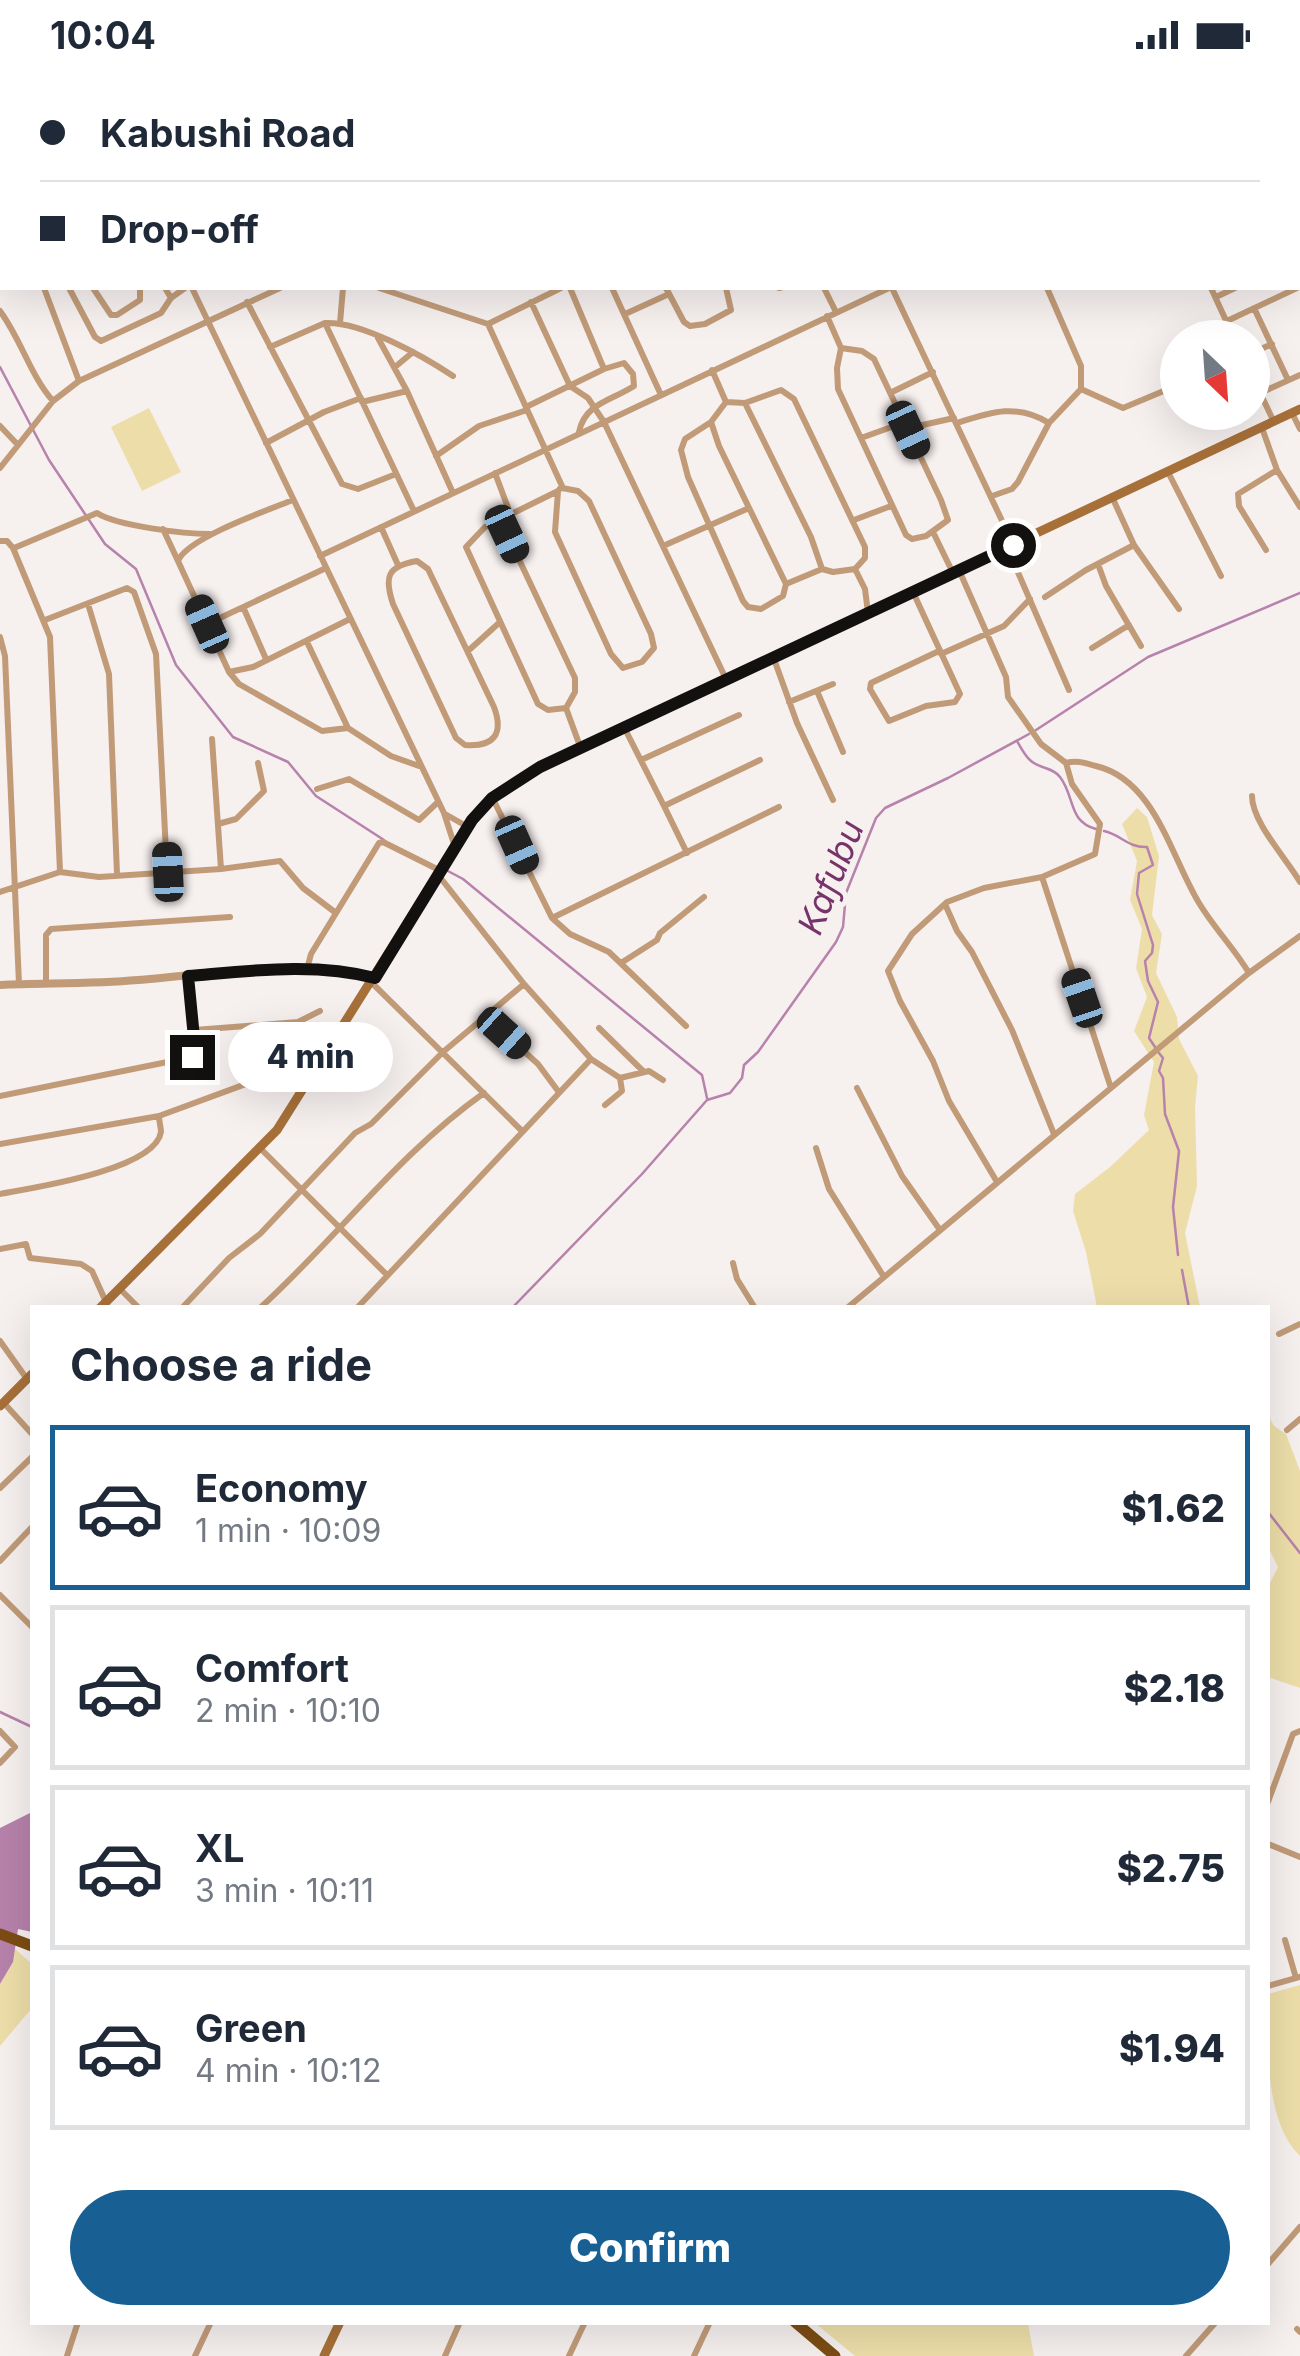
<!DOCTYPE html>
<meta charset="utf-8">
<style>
:root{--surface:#fff;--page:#f2f2f3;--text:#1f2937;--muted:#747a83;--line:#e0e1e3;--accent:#186094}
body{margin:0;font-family:Inter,sans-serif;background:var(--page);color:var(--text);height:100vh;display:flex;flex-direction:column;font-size:38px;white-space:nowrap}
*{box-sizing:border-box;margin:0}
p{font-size:32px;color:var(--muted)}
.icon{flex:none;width:55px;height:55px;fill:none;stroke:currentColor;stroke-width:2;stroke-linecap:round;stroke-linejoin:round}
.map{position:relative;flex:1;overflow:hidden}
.details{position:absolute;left:30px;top:1235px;width:1240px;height:1020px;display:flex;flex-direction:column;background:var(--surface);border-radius:0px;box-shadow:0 10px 40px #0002}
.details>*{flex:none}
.guide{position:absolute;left:0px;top:0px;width:1300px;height:220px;box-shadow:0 10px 40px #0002;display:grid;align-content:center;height:220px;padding:0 40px;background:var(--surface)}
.needle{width:65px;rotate:155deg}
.controls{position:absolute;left:1160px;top:250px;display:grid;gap:20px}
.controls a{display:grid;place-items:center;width:110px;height:110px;border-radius:50%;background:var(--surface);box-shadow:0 10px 40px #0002;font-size:50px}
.end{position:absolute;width:45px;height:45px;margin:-22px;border:12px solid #121110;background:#fff;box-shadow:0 0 0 5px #fff}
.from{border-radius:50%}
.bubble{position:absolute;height:70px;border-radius:35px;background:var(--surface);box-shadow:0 10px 40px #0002;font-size:32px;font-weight:800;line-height:70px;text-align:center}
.car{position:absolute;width:30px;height:60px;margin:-30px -15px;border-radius:12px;box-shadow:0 0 8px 2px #0007;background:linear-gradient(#222 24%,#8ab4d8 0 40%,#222 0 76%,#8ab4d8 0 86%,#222 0)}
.guide b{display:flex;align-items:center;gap:35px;height:95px;font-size:38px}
.guide b+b{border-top:2px solid var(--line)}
.guide i{width:25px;height:25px;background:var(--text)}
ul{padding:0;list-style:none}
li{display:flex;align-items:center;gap:30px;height:165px;margin:0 20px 15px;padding:0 20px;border:5px solid var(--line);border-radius:0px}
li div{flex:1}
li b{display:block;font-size:38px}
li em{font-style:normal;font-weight:800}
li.on{border-color:var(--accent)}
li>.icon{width:90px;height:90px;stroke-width:1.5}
h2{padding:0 40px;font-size:45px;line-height:120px}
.primary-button{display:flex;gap:20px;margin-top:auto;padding:20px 40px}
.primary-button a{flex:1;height:115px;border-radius:60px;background:var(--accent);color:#fff;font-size:40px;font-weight:800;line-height:115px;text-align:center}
.status{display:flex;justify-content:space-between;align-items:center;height:70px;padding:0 50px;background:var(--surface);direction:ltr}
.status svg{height:28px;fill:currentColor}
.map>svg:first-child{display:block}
</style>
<div class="status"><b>10:04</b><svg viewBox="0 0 49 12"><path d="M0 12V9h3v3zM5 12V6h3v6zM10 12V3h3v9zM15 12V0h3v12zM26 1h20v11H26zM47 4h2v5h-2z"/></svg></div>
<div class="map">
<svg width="1300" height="2286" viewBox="0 0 1300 2286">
<rect width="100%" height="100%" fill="#f6f0ef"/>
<!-- green -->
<path fill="#eddea9" d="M149,338L181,402L142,421L111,357Z
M1137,738L1147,747L1159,786L1152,845L1162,864L1156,903L1177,947L1179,969L1198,1006L1195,1037L1197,1116L1185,1163L1200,1237H1097L1086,1182L1073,1141L1075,1124L1110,1097L1149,1060L1144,1045L1154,992L1134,961L1147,927L1136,898L1142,859L1130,830L1137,791L1122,754Z
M1268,1345L1274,1356L1286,1364L1300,1401V1618L1268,1607V1517L1278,1497L1268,1477Z
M13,1877L32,1894V1938L0,1976V1914L13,1892Z
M1300,1915V2086C1263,2049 1268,1972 1268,1924Z
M815,2253H1028L1034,2286H855Z"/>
<!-- water -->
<path fill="#b782ab" d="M32,1742V1862L18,1859L13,1892L0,1914V1758Z"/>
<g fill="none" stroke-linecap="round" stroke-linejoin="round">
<!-- stream -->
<path stroke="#b782ab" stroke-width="2.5" d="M0,297L49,390L105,474L136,499L176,595L233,667L288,692L316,726L384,770
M1036,660L1148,587L1300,523
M1017,671C1021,678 1025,686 1031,691C1040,699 1053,697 1060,707C1075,726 1068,752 1096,759
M1104,761C1120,764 1128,778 1147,777L1153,795L1139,803L1137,824L1153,875L1152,883L1145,891L1148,911L1158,932L1149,968L1155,977
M446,800L463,809L702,1005L707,1028
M1159,983L1163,988L1159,1001L1163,1008L1165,1044L1179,1081L1173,1137L1178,1185
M1182,1200L1189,1238
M512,1238L642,1104L707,1030L730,1023L742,1008L744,995L758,982L836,872L843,857L846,823L876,748L885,738L948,708L1029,664
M1268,1442L1300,1483
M0,1642L32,1657"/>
<!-- minor -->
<path stroke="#c19b78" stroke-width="6" d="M15,0L16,2
M89,0L90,2
M139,0L140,2
M201,0L203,2
M251,0V2
M311,0L313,2
M364,0L365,2
M563,0L570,2
M789,0L790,2
M871,0L878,2
M937,0L939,2
M1051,0L1052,2
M1194,0L1196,2
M1249,0L1250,2
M0,1L3,0
M296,2L302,0
M404,2L409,0
M619,2V0
M731,2L736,0
M859,2L861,0
M983,2L988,0
M1114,2L1119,0
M1182,2L1187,0
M1298,36L1300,35
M1298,66L1300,65
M1298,103L1300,108
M0,124L2,130
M0,160L2,158
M1298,188L1300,187
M44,218L79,311
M69,218L95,267L101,271L161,243L171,228L185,218
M93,218L111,245H117L140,230V218
M165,218L171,228
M192,218L444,743L455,777
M379,218L488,254L561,218
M612,218L661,325
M666,218L684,252L690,256L705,254L731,240L726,218
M779,218H780
M824,218L836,242
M892,218L1013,474
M1211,218L1234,268
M1216,227L1235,218
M247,232L342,414L358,419L396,404
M531,232L570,316L588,328L604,352L726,609
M1254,238L1288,310
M0,241C21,269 30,305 53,331
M625,244L669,224
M827,246L841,278L837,298L838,319L906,465L912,469L926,466L948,450L941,430L874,289L862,281L841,278
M1227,251L1297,218
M325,253C361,251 423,286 453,306
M340,253L343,218
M488,254L562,416L558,421L485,457L466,477L538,634L548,640L566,638
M378,268L407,321L453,423
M270,277L325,253L414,441
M1252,283L1272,274
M395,297L413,282
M712,300L726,332L745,333L781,320L794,329L865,477V488L855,499L833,502L822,499L786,514
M1252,306L1274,352
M1081,319L1123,338L1178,315
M890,323L933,302
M1260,323L1300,305
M362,332L407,321
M745,333L811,467L822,499
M526,337L604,299L570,218
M1292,343L1300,359
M711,352L719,376L786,514L783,526L761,539L748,537L743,531L688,407L681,380L685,369L711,352L726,332
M957,353C991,342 1017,333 1049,353
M0,356L18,375
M1262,358L1277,400L1300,437
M579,362C585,333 611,331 634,316L633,304L624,293L604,299
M861,368L897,355L918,356L954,348
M266,373L324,342L361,328
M436,386L479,356L527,340
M0,398L53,331L79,311L280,218
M1168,402L1221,506
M495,403L510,443
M558,421L555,462L611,584L623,598L642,592L654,578L651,564L589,431L578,421L562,418
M992,426L1012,419L1018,412L1049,353L1081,319V296L1047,218
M1113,429L1134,475L1179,539
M293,430C268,440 187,468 178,491L229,602L239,614L322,661L348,658L391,686L419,696
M503,446L507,464L575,608V622L566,638
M854,450L891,436
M381,457L398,495
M163,459L178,491
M933,462L953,503
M0,471H7L13,478L50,567L60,802
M663,476L749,438
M1007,477L1069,620
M14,478L97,443C117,456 185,464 210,464
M1266,480L1239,436L1238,424L1277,400
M320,486L889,218
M417,491L428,499L494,637C504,664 494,677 465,675L456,668L393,534C384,507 387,496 417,491Z
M1098,494L1106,516L1141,576
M855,499L865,519L868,543
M959,500L1006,607L1008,627L1041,674L1066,693L1072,714L1100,754L1095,784L1042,807L1111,1018
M913,522L960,624L955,632L926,636L889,651L870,619L871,613L939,581
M1045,527L1086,500L1134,475
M88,534L109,604L117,804
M244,539L266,589
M45,550L127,518L134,522L156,584L167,802
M207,554L326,498
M0,567L5,586L19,914
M307,572L348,658
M1092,578L1129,555
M468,581L500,552
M941,584L1004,556L1030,529
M774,589L797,653L833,730
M229,602L253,597L350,549
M817,621L843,682
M789,632L833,614
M566,638L581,679
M625,659L664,736L760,690
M212,669L221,799
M641,690L739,645
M1066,693C1077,690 1085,693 1096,696C1155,710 1171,787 1199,833C1214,858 1234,878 1249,903
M317,719L349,709L419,750L438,732
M1252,726C1252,752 1286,788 1300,812
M492,727L552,848L779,737
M664,736L687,783
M445,744L468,757
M218,754L236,749L264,721L258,693
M0,822L60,802L99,807L221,799L280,791L303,818L336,843
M945,834L957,861L972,882L1012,960L1054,1064
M552,848L570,864L609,882L686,956
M621,893L657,870L660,863L704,827
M307,899L311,884L379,773L383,772L441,801
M372,913L522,1061
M46,914V865L51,859L230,847
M486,947L538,994L558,1021
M599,958L643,1001
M194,960L298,952L320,941
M591,989L620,1008L649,1001L663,1010
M857,1018L902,1106L940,1160
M0,1026L192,987L195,978L188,906
M605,1035L622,1021L620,1008
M159,1046L262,1008L303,1020
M0,1074L159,1046C159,1052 161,1057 161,1062C155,1100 32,1118 0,1124
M260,1078L387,1205
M816,1078L829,1119L884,1207
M997,1112L949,1031L933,991L900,931L888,901L912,864L947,832L984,818L1042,807
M0,1179L26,1174L30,1188L81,1194L92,1201L106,1232
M733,1193L737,1209L755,1238
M119,1218L139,1238
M182,1238L229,1188L260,1164L355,1063L371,1054L443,982L524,914
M260,1238C337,1168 399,1083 484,1023
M357,1238L591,989L524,914L439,806
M847,1238L1249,903L1300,866
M1279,1264L1300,1254
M0,1271L27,1309
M3,1332L32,1364
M1287,1360L1300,1349
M0,1418L32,1387
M0,1491L32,1457
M0,1525L32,1557
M0,1661L15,1677L0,1693
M1268,1732L1293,1664L1300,1661
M1268,1774L1300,1787
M1285,1870L1296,1908
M1268,1916L1300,1907
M1268,2194L1300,2157
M1297,2259L1300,2262
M67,2286L78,2252
M195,2286L211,2252
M445,2286L460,2252
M569,2286L585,2252
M694,2286L710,2252
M1186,2286L1216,2252"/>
<!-- tertiary -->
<path stroke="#c19b78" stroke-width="8" d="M0,915C46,913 92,914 138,910C215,904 298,888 374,907"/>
<!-- secondary -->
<path stroke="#a77039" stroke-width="9" d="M100,1238L277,1060L472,750L492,727L540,697L1300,339
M0,1336L32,1304
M324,2286L340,2252"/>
<!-- trunk -->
<path stroke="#7c4c14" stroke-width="11" d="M0,1864L32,1876
M795,2252L835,2286"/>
</g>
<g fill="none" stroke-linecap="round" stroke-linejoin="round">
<!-- route -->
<path stroke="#121110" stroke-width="12" d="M192,987L195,978L188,906C249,901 315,892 375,908L472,750L492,728L540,697L1013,475"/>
</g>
<g text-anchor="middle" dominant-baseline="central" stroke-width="10" stroke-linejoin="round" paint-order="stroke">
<!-- water labels -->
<g font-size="35" font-style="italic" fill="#76346a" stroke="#f6f0ef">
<text transform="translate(830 807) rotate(-68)">Kafubu</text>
</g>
</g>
</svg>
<div class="controls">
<a><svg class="needle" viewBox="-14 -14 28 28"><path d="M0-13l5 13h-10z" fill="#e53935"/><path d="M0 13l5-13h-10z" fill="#747a83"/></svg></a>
</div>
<i class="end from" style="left:1013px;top:475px"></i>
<i class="end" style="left:192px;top:987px"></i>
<div class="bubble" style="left:228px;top:952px;width:165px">4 min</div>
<i class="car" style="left:908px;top:360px;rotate:155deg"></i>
<i class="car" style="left:507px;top:464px;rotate:155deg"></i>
<i class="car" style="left:207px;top:554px;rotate:336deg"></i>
<i class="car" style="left:517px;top:775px;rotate:156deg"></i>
<i class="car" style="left:168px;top:802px;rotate:357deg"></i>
<i class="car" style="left:1082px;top:928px;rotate:341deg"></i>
<i class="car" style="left:504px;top:963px;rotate:132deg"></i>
<div class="guide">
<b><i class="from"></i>Kabushi Road</b>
<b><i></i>Drop-off</b>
</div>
<section class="details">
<h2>Choose a ride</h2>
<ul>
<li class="on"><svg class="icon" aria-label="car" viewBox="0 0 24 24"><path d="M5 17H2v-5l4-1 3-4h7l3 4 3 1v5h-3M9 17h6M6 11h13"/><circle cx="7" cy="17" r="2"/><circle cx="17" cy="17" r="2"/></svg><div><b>Economy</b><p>1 min · 10:09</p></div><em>$1.62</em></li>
<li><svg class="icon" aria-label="car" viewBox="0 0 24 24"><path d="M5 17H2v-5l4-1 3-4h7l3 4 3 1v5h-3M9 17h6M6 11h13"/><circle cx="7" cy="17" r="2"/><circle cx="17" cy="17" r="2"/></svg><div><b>Comfort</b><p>2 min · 10:10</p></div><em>$2.18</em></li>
<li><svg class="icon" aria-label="car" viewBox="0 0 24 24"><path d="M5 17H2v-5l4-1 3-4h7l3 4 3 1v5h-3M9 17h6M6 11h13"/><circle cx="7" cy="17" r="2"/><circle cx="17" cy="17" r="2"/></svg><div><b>XL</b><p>3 min · 10:11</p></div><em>$2.75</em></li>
<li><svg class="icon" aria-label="car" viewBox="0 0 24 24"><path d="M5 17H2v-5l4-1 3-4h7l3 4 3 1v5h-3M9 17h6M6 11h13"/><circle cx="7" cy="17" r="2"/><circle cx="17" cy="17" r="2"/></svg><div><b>Green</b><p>4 min · 10:12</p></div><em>$1.94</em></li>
</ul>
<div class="primary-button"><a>Confirm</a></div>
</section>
</div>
